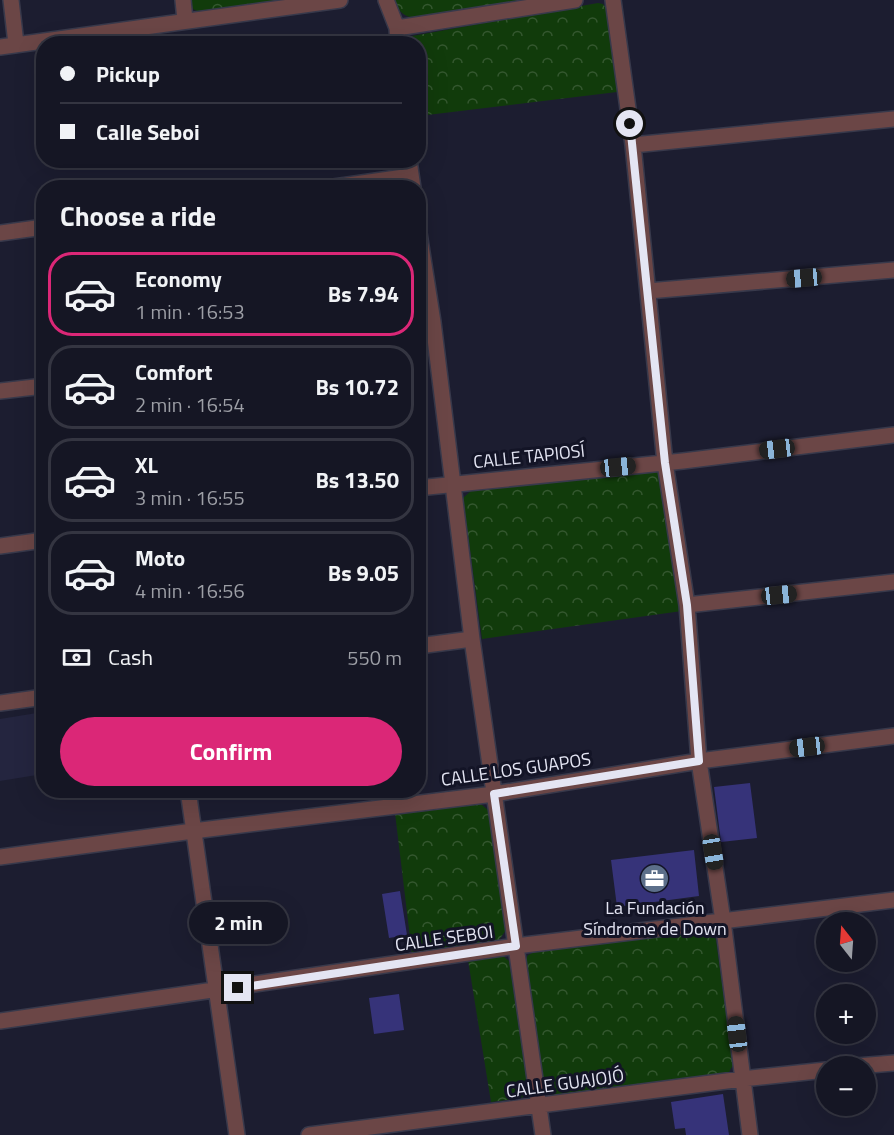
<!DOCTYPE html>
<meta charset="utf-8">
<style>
:root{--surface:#151624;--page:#1e1f2c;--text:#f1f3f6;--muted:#9d9fa6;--line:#343541;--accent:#db2777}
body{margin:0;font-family:"Titillium Web",sans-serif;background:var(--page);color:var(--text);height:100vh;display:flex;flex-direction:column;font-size:22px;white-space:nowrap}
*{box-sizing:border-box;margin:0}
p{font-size:20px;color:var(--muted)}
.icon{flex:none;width:33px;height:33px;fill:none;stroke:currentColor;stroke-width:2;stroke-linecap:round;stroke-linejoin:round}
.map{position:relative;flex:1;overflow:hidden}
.side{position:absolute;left:36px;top:180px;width:390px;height:618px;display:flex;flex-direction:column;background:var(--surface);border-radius:24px;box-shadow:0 6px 24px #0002,0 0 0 2px var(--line)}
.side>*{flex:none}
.guide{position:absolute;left:36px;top:36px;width:390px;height:132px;border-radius:24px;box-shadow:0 6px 24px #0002,0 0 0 2px var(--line);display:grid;align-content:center;height:132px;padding:0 24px;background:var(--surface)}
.needle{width:39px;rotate:343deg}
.tools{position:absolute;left:816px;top:912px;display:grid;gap:12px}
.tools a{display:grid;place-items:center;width:60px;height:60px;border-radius:50%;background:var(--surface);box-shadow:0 6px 24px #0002,0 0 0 2px var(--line);font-size:30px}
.end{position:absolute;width:27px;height:27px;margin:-14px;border:8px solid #e4e5f3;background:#111;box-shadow:0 0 0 3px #111}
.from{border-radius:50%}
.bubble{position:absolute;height:42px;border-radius:21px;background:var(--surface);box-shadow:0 6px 24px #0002,0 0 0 2px var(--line);font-size:20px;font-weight:700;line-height:42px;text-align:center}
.car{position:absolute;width:18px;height:36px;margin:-18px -9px;border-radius:8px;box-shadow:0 0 4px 2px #0007;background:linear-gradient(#222 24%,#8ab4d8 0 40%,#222 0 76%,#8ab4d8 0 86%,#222 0)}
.guide b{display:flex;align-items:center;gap:21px;height:57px;font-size:22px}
.guide b+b{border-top:2px solid var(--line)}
.guide i{width:15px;height:15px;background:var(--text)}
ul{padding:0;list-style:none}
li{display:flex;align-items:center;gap:18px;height:84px;margin:0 12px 9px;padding:0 12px;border:3px solid var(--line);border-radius:24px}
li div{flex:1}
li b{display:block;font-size:22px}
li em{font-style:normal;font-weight:700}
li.active{border-color:var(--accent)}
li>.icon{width:54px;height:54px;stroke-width:1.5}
h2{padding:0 24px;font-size:27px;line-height:72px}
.pay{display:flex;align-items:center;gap:15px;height:66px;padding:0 24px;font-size:22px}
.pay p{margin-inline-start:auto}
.action{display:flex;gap:12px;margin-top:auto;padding:12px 24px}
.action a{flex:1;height:69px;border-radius:36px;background:var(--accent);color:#fff;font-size:24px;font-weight:700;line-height:69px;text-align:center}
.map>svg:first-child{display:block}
</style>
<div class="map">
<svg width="894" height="1135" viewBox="0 0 894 1135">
<defs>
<pattern id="park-crowns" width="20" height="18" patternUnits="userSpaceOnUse" patternTransform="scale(1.5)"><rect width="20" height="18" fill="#113b0b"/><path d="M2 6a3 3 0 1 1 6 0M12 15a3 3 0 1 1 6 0" fill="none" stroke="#34572f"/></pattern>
</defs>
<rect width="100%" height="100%" fill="#1c1d30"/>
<!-- built -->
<path fill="#24253f" d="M43,712V774L0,781V719Z"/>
<!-- park -->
<path fill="url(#park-crowns)" d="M190,0H287L201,13L193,9Z
M394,0H523L419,19C405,17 400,14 394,0Z
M598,3L603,4L606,8L617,92L419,116L418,44H406L412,36Z
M654,465L660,470L682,611L482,639L463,498L472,490Z
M476,804L482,805L488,810L506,930L499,940L412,954L395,813Z
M703,929L712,933L716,940L733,1065L729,1072L720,1075L554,1095L547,1092L543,1086L526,959L528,955L539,950Z
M498,956H503L509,961L528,1089L526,1095L521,1098L491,1102L468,960Z"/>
<!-- building -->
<path fill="#363379" d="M750,783L757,838L721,842L714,787Z
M694,850L699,896L617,907L611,860Z
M400,891L407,935L389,938L382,894Z
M399,994L404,1030L374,1034L369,998Z
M723,1094L729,1135H686L685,1128L675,1129L671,1102Z"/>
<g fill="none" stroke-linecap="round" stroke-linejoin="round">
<defs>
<path id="street" d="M11,0L16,44
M183,0L185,20
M386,0L397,28L398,44
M613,0L633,145L665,463L687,605L699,761L723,921L750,1135
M397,28L575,0
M0,47L340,0
M633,145L894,119
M409,160L413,188
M327,188L411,176
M418,227L433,322L472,639L543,1135
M0,233L44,227
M648,291L894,270
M0,391L44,386
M418,488L683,461L894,435
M0,546L44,540
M687,605L894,582
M418,646L472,639
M0,703L44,697
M188,790L237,1135
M0,857L193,831L494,794L699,761L894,736
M0,1021L516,946L894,900
M857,1066L894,1063
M309,1135L742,1079L826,1070"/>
</defs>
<!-- street casing -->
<use href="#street" stroke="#38394b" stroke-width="18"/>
<!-- street -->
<use href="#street" stroke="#6b4646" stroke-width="15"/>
</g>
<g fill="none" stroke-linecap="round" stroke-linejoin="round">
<!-- route -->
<path stroke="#e4e5f3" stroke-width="8" d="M238,988L516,946L494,794L699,761L687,605L665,463L630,124"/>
</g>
<!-- icons -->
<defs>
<symbol id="office-disc" viewBox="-11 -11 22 22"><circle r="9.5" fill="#5c6f8a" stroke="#131426"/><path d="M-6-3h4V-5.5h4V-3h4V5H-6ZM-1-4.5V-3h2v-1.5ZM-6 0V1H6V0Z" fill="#fff"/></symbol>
</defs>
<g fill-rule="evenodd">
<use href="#office-disc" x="638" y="862" width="33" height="33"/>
</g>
<g text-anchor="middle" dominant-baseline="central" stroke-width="6" stroke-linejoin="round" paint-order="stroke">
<!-- street labels -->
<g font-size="18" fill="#e4e5f3" stroke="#131426">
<text transform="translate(529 456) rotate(-6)">CALLE TAPIOSÍ</text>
<text transform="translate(516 769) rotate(-8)">CALLE LOS GUAPOS</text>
<text transform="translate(444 938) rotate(-8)">CALLE SEBOI</text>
<text transform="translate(565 1083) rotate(-8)">CALLE GUAJOJÓ</text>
</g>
<!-- poi labels -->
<g font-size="18" fill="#e4e5f3" stroke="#131426">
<text x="655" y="907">La Fundación<tspan x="655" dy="21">Síndrome de Down</tspan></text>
</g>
</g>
</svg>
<div class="tools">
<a><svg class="needle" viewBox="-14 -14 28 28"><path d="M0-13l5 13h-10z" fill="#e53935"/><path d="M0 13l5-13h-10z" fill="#9d9fa6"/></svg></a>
<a>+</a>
<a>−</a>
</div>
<i class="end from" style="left:630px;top:124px"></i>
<i class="end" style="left:238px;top:988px"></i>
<div class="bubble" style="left:189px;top:902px;width:99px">2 min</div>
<i class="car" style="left:804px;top:278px;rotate:265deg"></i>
<i class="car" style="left:777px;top:449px;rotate:263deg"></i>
<i class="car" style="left:618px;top:467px;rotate:84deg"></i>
<i class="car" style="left:779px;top:595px;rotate:84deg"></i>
<i class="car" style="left:807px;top:747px;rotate:263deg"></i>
<i class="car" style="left:713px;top:852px;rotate:171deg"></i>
<i class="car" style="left:737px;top:1034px;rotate:353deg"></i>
<div class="guide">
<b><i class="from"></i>Pickup</b>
<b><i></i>Calle Seboi</b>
</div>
<section class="side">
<h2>Choose a ride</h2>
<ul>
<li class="active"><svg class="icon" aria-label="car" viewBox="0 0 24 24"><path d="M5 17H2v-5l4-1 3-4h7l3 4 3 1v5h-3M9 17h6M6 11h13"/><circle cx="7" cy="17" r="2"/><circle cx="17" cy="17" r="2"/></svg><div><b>Economy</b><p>1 min · 16:53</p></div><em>Bs 7.94</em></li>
<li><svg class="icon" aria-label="car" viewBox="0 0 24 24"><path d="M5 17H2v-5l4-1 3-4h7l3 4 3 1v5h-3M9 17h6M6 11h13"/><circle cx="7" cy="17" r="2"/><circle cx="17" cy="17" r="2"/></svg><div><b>Comfort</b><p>2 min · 16:54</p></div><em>Bs 10.72</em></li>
<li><svg class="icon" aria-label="car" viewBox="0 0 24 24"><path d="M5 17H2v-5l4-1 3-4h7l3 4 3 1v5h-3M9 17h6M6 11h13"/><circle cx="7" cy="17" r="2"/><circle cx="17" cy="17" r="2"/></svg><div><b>XL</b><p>3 min · 16:55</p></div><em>Bs 13.50</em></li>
<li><svg class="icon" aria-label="car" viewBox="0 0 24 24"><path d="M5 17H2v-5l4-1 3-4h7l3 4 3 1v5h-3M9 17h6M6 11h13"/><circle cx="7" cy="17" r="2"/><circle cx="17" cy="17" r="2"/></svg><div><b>Moto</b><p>4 min · 16:56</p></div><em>Bs 9.05</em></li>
</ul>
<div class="pay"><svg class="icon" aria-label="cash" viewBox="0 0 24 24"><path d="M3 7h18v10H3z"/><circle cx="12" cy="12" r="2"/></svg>Cash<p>550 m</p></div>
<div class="action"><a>Confirm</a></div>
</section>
</div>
